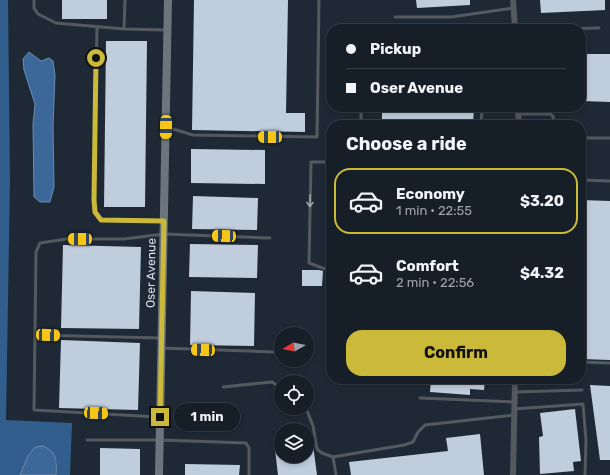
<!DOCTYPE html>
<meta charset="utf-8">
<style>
:root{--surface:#161f28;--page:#1f2730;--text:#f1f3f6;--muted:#9ea2a8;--line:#353d45;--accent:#cbba39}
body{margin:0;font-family:Rubik,sans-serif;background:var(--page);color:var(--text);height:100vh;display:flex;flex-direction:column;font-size:15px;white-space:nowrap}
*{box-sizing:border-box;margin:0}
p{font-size:13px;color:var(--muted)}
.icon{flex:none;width:22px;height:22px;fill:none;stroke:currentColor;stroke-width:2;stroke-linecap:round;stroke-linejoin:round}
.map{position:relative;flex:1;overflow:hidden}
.panel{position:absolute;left:326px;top:120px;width:260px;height:264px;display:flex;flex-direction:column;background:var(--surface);border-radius:16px;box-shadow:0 2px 6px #0003,0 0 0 1px var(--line)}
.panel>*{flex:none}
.banner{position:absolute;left:326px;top:24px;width:260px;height:88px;border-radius:16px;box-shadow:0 2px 6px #0003,0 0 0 1px var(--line);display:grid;align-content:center;height:88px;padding:0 20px;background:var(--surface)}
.needle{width:26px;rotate:261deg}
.buttons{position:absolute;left:274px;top:327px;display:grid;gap:8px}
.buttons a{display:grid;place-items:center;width:40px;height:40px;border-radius:50%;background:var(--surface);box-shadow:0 2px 6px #0003,0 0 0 1px var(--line);font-size:20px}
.end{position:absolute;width:18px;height:18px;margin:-9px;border:5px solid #cbba39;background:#111;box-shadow:0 0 0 2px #111}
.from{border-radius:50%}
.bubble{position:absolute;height:28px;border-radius:14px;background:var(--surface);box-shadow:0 2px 6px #0003,0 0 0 1px var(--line);font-size:13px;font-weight:700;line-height:28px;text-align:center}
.car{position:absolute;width:12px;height:24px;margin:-12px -6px;border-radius:5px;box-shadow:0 0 3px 1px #0007;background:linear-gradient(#f5c518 24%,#345 0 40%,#f5c518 0 76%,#345 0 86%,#f5c518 0)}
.banner b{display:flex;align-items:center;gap:14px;height:38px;font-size:15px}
.banner b+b{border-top:1px solid var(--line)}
.banner i{width:10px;height:10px;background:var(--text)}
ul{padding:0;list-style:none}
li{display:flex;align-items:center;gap:12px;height:66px;margin:0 8px 6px;padding:0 12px;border:2px solid transparent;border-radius:16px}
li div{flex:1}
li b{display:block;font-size:15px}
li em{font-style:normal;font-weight:700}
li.on{border-color:var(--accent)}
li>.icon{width:36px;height:36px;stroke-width:1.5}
h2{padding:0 20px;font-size:18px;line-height:48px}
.primary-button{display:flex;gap:8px;margin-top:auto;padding:8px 20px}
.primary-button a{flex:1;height:46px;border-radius:16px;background:var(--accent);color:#111;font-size:16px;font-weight:700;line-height:46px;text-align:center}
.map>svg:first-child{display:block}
</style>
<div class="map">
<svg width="610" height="475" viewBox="0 0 610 475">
<rect width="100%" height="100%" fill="#1e2935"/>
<!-- forest -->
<path fill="#325e8e" d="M0,0H8L10,181L6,420L72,423L70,475H56L57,461L28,456L20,475H0Z"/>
<!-- water -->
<path fill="#3b6898" stroke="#6a8cb0" d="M29,52L41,61L49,58L53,61L55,75L53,126L54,187L50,202H40L34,197L33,124L35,104L24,70L23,59Z
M43,446C57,452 57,461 56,475H20L28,456L35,447Z"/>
<!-- building -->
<path fill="#bfcddd" d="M62,0H107V19H62Z
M194,0H288L286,113H305V132L192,130Z
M416,0H470V5L417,8Z
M540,0H605V10L541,13Z
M106,41H147L145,207H104Z
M581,54H610V102L581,101Z
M382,107H474L473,125H382Z
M191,149L265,150V184L191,183Z
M193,196L258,198L257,230L192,229Z
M581,200L610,201V360L581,359Z
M190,244L258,245L257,278L189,277Z
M63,245L141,247L139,329L61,328Z
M302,270H319L323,271L322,286H302Z
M191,291L255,293L254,346L190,345Z
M61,340L140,343L138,410L59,408Z
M431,379H485L484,390L470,389V395L430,392Z
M590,385L610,386V460H600Z
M575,409L581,461L573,462L574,471L540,474L539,437L543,436L540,413Z
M480,434L484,475H351L349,462L448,451L446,438Z
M307,437H312L317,475H278L274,441L281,440V456H307Z
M100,448L140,449V475H100Z
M185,464L240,465L239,475H185Z"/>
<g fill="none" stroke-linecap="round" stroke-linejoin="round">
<!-- lane -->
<path stroke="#545960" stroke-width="3" d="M34,0V8L38,14L56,23L124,29L166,30
M395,17H451L514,8
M97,27L94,200L95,211L101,220L164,221
M124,29L125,0
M551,29L599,28
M519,114H550L553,116L554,125
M361,125V107
M481,125L482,107
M166,127L193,135L317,137L319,0
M581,138H610
M581,180L610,181
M328,270L329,162H311L309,263L328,270H331
M35,335L160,338
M161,348L274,352
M581,362L610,363
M223,387L272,382L281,388
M515,392L582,390
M420,398L514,402
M306,408L313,426L317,449L322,453L333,457
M514,409L583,404L586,440L585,475
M158,417L34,410L36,252L40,243L66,239H124L164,234L270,238
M87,440H160L246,443L249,448V475
M336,475L333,457L404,445L413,442L418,432L425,425L514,415"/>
<!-- street -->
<path stroke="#545960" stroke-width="6" d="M513,0L515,29
M518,107L519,125
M513,475L515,379"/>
<!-- secondary -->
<path stroke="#6c757e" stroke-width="8" d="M159,475L168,0"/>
</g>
<!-- one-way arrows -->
<defs><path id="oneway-shaft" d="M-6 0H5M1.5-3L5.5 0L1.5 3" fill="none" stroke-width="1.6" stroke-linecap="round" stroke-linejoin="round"/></defs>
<use stroke="#9da3ab" href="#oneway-shaft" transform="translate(310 201) rotate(91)"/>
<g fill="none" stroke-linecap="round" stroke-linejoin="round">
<!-- route -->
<path stroke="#cbba39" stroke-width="5" d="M96,58L94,200L95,212L101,220L164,221L160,417"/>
</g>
<g text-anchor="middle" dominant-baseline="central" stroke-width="4" stroke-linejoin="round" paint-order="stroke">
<!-- street labels -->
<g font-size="12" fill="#d9e0e8" stroke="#1e2935">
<text transform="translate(151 273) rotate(-89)">Oser Avenue</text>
</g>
</g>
</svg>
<div class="buttons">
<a><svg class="needle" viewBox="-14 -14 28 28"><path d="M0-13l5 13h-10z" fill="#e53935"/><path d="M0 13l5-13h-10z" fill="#9ea2a8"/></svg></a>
<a><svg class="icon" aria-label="locate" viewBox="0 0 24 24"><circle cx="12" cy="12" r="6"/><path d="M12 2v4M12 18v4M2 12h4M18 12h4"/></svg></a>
<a><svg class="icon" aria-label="layers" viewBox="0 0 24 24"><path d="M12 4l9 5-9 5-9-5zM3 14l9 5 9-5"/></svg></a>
</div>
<i class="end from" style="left:96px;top:58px"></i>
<i class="end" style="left:160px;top:417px"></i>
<div class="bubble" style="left:174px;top:403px;width:66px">1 min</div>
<i class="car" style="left:166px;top:127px;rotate:181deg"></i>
<i class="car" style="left:270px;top:137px;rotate:271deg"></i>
<i class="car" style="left:224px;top:236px;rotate:272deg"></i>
<i class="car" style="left:80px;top:239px;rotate:270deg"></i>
<i class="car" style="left:48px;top:335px;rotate:92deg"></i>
<i class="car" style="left:203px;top:350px;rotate:272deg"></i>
<i class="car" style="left:96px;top:413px;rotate:93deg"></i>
<div class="banner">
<b><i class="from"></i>Pickup</b>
<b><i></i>Oser Avenue</b>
</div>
<section class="panel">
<h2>Choose a ride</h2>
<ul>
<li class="on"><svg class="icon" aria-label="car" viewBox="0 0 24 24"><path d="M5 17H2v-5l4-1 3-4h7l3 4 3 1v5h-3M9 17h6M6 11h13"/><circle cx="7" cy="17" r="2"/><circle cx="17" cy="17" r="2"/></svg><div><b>Economy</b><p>1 min · 22:55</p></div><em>$3.20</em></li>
<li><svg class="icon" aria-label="car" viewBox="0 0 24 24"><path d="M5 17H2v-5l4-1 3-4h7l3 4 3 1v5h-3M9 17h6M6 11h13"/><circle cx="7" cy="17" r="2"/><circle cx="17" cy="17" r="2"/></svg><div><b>Comfort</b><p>2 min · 22:56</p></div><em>$4.32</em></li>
</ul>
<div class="primary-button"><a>Confirm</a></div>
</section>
</div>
